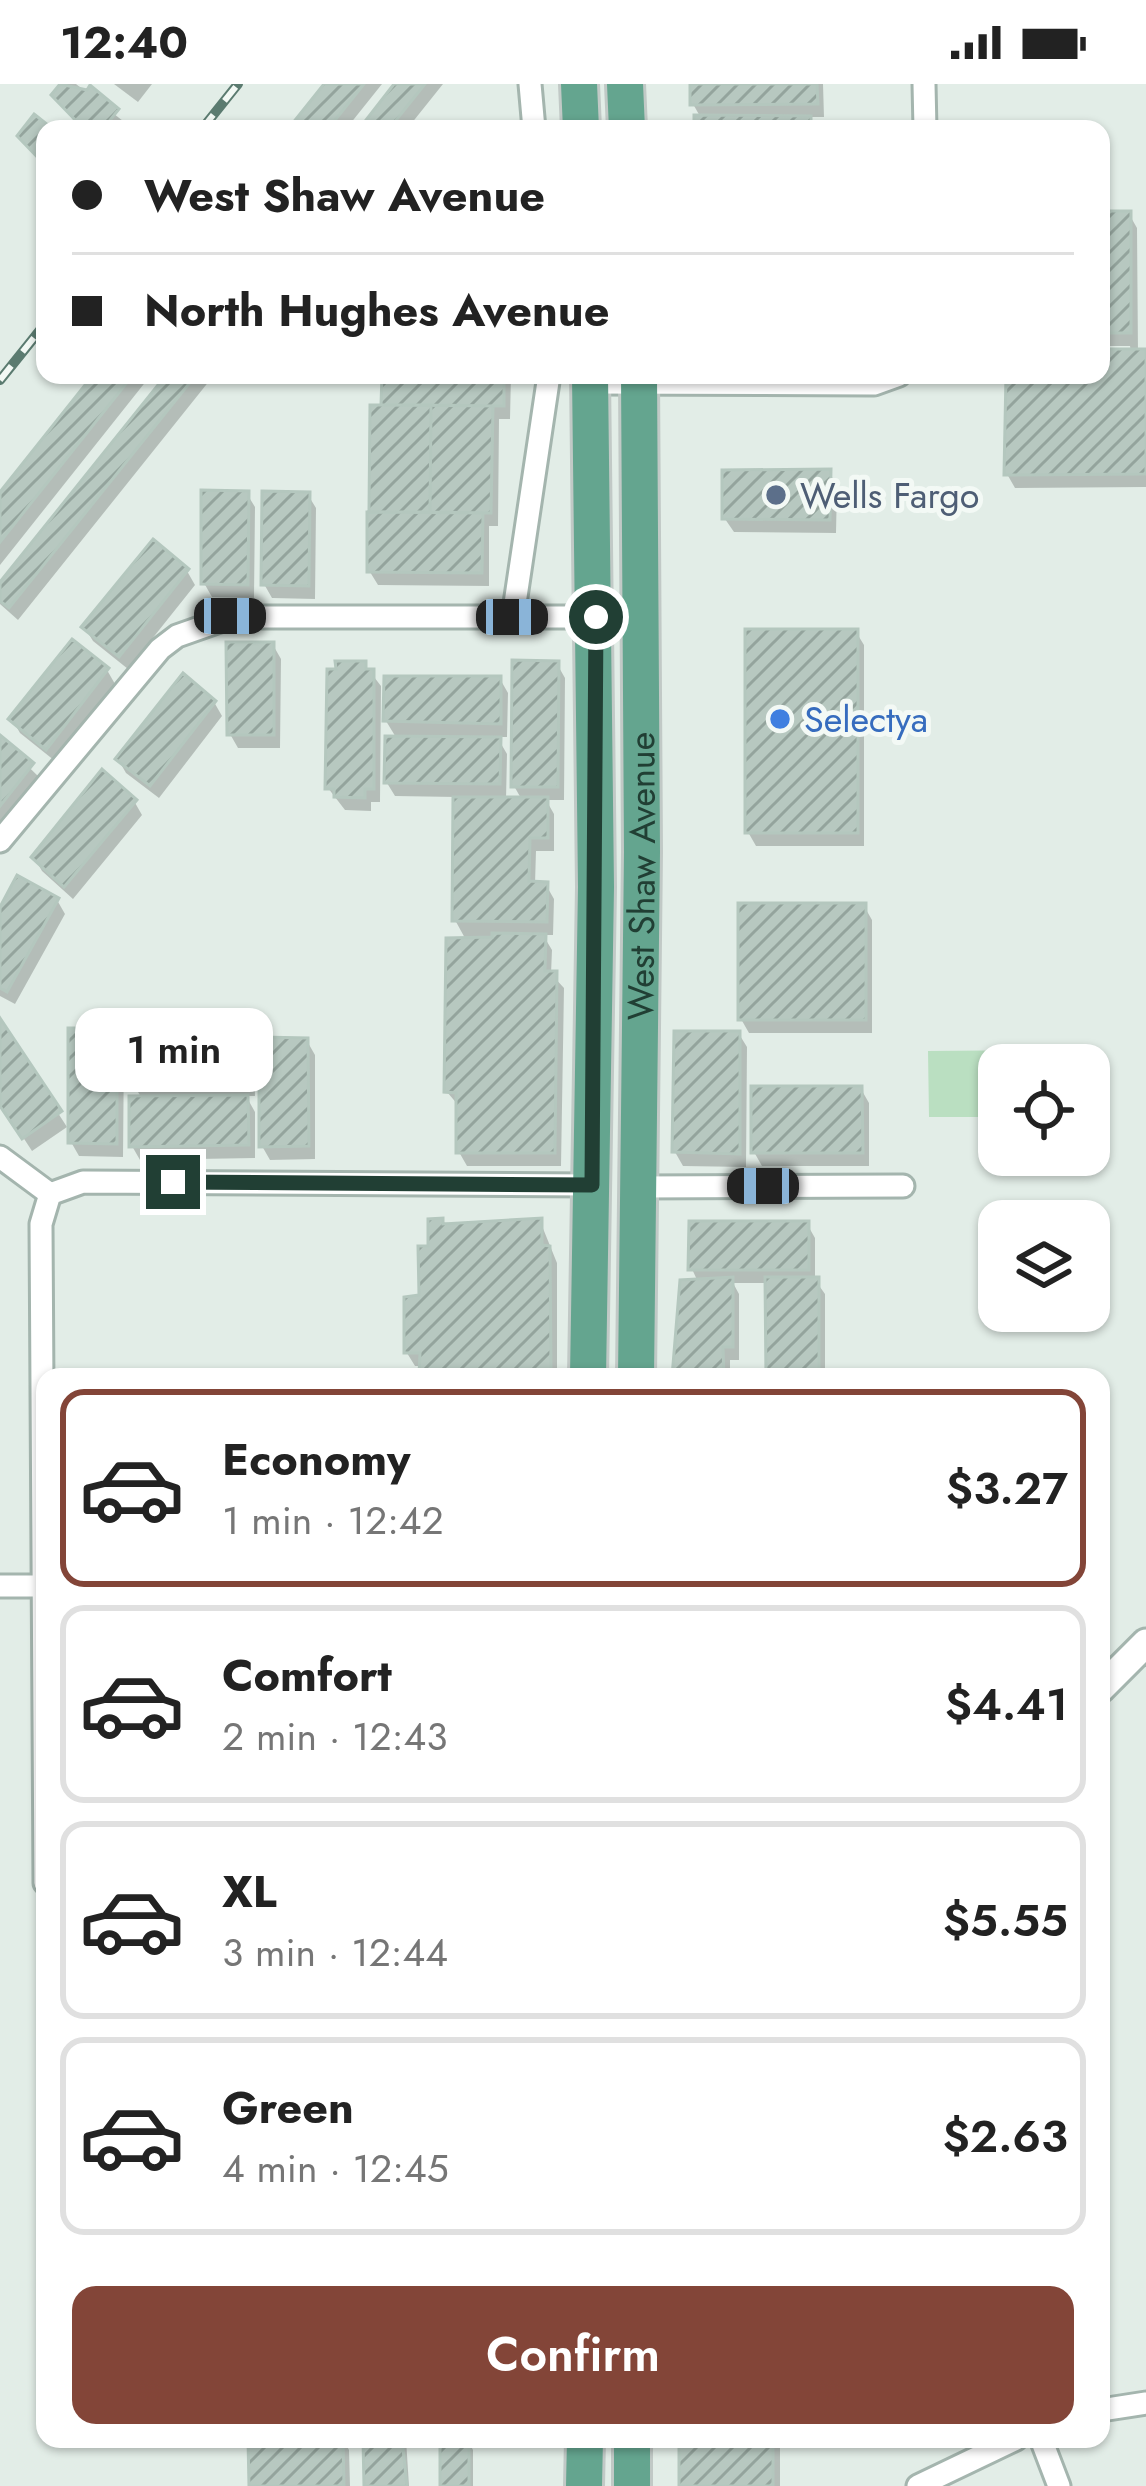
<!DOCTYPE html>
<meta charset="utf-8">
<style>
:root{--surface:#fff;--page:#f6f6f6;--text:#222;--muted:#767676;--line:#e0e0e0;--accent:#834538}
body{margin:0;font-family:Jost,sans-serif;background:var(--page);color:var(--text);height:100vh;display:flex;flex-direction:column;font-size:45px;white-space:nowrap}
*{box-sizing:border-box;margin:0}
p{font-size:39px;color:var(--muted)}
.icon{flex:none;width:66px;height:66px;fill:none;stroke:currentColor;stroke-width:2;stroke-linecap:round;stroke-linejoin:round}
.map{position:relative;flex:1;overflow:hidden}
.panel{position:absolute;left:36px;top:1284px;width:1074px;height:1080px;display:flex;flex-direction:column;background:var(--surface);border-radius:24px;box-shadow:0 3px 9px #0004}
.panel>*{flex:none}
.guide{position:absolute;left:36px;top:36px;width:1074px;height:264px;border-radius:24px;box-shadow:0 3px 9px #0004;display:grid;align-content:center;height:264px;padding:0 36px;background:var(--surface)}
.buttons{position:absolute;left:978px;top:960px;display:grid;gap:24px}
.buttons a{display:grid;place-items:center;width:132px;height:132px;border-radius:24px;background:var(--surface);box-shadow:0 3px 9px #0004;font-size:60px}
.end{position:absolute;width:54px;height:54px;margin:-27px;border:15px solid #213f34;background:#fff;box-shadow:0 0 0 6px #fff}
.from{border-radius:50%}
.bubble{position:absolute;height:84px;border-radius:24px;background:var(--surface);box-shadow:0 3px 9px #0004;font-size:39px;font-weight:600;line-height:84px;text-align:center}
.car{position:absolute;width:36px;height:72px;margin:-36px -18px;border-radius:15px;box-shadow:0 0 9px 3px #0007;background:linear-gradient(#222 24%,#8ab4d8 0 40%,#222 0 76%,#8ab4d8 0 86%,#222 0)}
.guide b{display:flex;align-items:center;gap:42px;height:114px;font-size:45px}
.guide b+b{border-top:3px solid var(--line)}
.guide i{width:30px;height:30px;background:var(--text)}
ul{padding:21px 0 0;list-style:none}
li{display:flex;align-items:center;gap:36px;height:198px;margin:0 24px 18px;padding:0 12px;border:6px solid var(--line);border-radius:24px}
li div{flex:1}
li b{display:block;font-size:45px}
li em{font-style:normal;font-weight:600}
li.selected{border-color:var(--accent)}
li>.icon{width:108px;height:108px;stroke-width:1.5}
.cta{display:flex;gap:24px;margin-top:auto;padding:24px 36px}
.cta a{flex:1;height:138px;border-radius:24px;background:var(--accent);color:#fff;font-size:48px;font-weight:600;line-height:138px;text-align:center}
.status{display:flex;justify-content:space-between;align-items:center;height:84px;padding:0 60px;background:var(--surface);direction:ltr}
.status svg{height:33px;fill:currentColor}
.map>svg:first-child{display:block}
</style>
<div class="status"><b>12:40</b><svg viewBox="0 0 49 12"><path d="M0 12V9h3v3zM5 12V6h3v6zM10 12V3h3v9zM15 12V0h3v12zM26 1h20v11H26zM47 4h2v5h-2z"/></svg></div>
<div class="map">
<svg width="1146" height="2402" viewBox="0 0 1146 2402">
<defs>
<pattern id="building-hatch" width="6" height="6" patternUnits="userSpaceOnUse" patternTransform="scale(3)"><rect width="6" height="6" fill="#b7c8c0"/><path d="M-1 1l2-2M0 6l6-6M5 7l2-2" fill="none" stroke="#94a49d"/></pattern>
</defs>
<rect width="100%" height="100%" fill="#e2ede7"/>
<!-- park -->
<path fill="#badfc1" d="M1040,966V981H999V1033H929L928,967Z"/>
<!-- shadow -->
<path fill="#0003" d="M64,0H76L123,37L116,45H80L55,12Z
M114,0H152L138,18Z
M328,0H382L346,45H292Z
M398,0H443L407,45H362Z
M693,0H823L824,33H809L816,45H697L701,34L693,20Z
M1101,130H1129L1137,144L1138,268H1146V403L1015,404L1007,390L1009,291H1101V268H1131L1130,262H1101Z
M97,291H151L0,481V413Z
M169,291H214L18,536L0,520V503Z
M385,291H511L510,335H499L498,442H489V502L378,501L370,488L373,324H384Z
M829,388L837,402L836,449L734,448L725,435Z
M247,410L255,423L254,514L212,513L204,499Z
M308,411L316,424L315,515L272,514L264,500Z
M187,487L195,501L128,585L93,557L85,544Z
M856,548L864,561V762H756L748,748Z
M273,561L281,575L280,664H238L230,650Z
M364,580L381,602L380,718H371V727L345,726L328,704Z
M557,580L565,594L564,716H546L554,730V767H536L535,800L546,801L554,815L553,851H543L552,866L551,890L564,904L561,1082H467L459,1068V1022L447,1008L466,856L455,836L456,713L395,712L387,699L397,655L386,637L500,595L508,609L507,653H497L507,670L506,716H522L514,702Z
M107,586L115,600L55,677L20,649L12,635Z
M214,618L222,632L159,714L126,689L118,675Z
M0,655L40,694L0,745Z
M134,717L142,731L73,815L42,787L34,773Z
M57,816L65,830L15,920L0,912V829Z
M864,822L872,836V949H749L741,935Z
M0,939L67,1043L32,1067L0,1018Z
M116,947L124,961L123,1073L79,1072L71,1058Z
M739,950L747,963L746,1083L683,1082L675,1068Z
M246,953L254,967L255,1012H246L255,1028V1074L140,1076L132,1062L142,1015L133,999Z
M307,957L315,971V1075L270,1076L262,1062Z
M861,1005L869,1019V1082H762L754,1068Z
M540,1137L557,1179V1293H424L422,1282H415L407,1269L422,1214L431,1138L528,1143Z
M807,1140L815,1154V1196L825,1210V1293H768V1199H733L739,1210V1276H730V1293H675L698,1198L692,1185Z
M251,2355H343L349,2366L350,2402H252Z
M366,2355H406L409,2402H367Z
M682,2355H780V2402H682Z
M468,2356L473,2366V2402H443Z"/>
<!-- building -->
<path fill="url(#building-hatch)" stroke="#b4c7be" stroke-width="3" d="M60,0L87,6L90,1L119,25L103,45H84L51,11Z
M324,0H364L328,45H288Z
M394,0H425L389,45H359Z
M690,0H817L818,20L690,21Z
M34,30L53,45H45V81L17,52Z
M694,31L811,32V45H694Z
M441,39L503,40V45H441Z
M1101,127H1131V249H1101Z
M1101,265H1146V390L1004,391L1006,291H1101Z
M93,291H133L0,458V408Z
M166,291H196L9,524L0,517V498Z
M382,291H504V322L381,321Z
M370,321H431L430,428H369Z
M431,321L493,322L491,429L430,428Z
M831,385L830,436L722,435V386Z
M201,406L249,407L248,501L201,500Z
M262,407L310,408L309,502L261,501Z
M367,428L483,429L482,489L367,488Z
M153,455L189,485L119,573L81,543Z
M745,545H858V749H745Z
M72,555L109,584L46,666L8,635Z
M226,558H274V651H227Z
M512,576L559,577L558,703H511Z
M335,577H366V585H374V705H365V714L334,713V705H325L327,585H336Z
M183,589L216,617L150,702L115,675Z
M384,592H501V640L383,637Z
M0,651L34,679L0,722Z
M385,652L501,653L500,700L384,699Z
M102,685L137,716L64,803L31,773Z
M453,713H548V754H530L529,797L548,798L547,838L452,837Z
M17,791L59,814L7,908L0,904V823Z
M738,819H866V936H738Z
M492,849L546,850L545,887H557L555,1069H456V1009L444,1008L446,854L492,853Z
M0,934L62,1027L22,1055L0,1022Z
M68,944H117V1060L68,1059Z
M674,947H740V1070L672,1068Z
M248,950V999H130L129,951Z
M259,953L308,954L309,1062L259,1063Z
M751,1002H862L863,1069H751Z
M248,1011L249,1061L129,1063V1012Z
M443,1134V1140L542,1134V1161L550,1162L551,1286H543L542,1293H429L419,1290L420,1269H404V1213L419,1211L418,1162H428V1135Z
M689,1137H809V1186H688Z
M733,1193V1263H723L724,1293H672L680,1196Z
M765,1193H819V1293H766Z
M248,2355H343L344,2402H249Z
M363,2355H402L407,2402H364Z
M440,2355H469V2402H440Z
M679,2355H773V2402H679Z"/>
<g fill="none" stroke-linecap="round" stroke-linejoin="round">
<defs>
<path id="minor" d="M530,0L534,45
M924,0L925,45
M591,299L874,300L899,291
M513,533L549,291
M0,757L160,565L177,552L231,533H596
M0,1073L50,1110
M638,1103L903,1102
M50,1110L83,1098L592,1101
M0,1502H43
M45,1799L41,1140L50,1110
M1101,2326L1146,2319
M1041,2355L1059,2402
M918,2402L1016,2355"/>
<path id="tertiary" d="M1101,1604L1146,1559"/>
<g id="primary">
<path d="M579,0L581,45"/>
<path d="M625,0L627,45"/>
<path d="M588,1293L596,803L590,291"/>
<path id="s1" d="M636,1293L642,768L639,291"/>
<path d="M632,2355V2402"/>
<path d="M584,2402L585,2355"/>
</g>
</defs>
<!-- minor casing -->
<use href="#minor" stroke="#a4b5ae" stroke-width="27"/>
<!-- tertiary casing -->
<use href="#tertiary" stroke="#a4b5ae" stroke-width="33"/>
<!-- primary casing -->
<use href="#primary" stroke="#c1c9c6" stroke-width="42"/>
<!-- minor -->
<use href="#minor" stroke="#fff" stroke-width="21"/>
<!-- tertiary -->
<use href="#tertiary" stroke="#fff" stroke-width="27"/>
<!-- primary -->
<use href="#primary" stroke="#64a58f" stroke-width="36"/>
<defs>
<path id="rail" d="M202,45L238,0
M0,296L45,240"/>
</defs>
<!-- rail casing -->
<use href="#rail" stroke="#5b7b70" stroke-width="10"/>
<!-- rail -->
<use href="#rail" stroke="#f3f9f5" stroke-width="6" stroke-dasharray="18" stroke-linecap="butt"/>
</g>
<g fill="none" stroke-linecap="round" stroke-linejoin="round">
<!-- route -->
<path stroke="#213f34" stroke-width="15" d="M173,1098L592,1101L596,533"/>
</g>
<!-- markers -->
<circle fill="#5c6f8a" stroke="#f3f9f5" stroke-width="4.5" cx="776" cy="411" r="12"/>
<circle fill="#3f7fe0" stroke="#f3f9f5" stroke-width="4.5" cx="780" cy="635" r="12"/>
<g text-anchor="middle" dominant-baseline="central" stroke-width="10" stroke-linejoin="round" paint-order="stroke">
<!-- service labels -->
<g font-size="36" fill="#4e5e75" stroke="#f3f9f5" text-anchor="start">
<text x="800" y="411">Wells Fargo</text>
</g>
<!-- shop labels -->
<g font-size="36" fill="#366cbe" stroke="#f3f9f5" text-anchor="start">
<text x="804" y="635">Selectya</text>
</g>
<!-- street labels -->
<g font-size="36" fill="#213f34" stroke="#f3f9f5">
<text stroke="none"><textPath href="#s1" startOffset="501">West Shaw Avenue</textPath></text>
</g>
</g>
</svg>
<div class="buttons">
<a><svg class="icon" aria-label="locate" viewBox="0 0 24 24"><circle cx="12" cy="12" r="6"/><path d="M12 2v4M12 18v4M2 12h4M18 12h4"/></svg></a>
<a><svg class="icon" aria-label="layers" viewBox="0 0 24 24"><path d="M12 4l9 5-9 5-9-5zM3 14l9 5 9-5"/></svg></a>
</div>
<i class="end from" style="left:596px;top:533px"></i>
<i class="end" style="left:173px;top:1098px"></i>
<div class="bubble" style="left:75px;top:924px;width:198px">1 min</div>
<i class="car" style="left:230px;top:532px;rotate:90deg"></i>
<i class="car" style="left:512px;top:533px;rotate:90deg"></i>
<i class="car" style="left:763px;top:1102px;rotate:270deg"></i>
<div class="guide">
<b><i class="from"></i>West Shaw Avenue</b>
<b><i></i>North Hughes Avenue</b>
</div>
<section class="panel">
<ul>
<li class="selected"><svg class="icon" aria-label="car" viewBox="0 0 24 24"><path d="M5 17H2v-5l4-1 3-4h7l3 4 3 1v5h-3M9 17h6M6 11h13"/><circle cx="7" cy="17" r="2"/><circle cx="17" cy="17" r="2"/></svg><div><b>Economy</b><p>1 min · 12:42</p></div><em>$3.27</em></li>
<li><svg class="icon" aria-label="car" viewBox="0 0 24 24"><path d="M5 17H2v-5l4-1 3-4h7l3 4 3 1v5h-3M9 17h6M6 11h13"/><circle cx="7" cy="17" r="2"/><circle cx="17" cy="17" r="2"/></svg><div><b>Comfort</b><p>2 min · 12:43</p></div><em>$4.41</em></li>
<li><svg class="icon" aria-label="car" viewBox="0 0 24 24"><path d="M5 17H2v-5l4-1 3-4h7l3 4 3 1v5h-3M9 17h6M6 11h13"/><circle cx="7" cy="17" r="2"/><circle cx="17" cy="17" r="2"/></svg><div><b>XL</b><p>3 min · 12:44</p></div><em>$5.55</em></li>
<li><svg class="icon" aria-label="car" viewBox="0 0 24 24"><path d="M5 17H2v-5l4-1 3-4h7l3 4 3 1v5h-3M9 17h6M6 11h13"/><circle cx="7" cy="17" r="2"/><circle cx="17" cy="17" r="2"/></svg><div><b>Green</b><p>4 min · 12:45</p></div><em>$2.63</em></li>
</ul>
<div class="cta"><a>Confirm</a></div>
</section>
</div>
